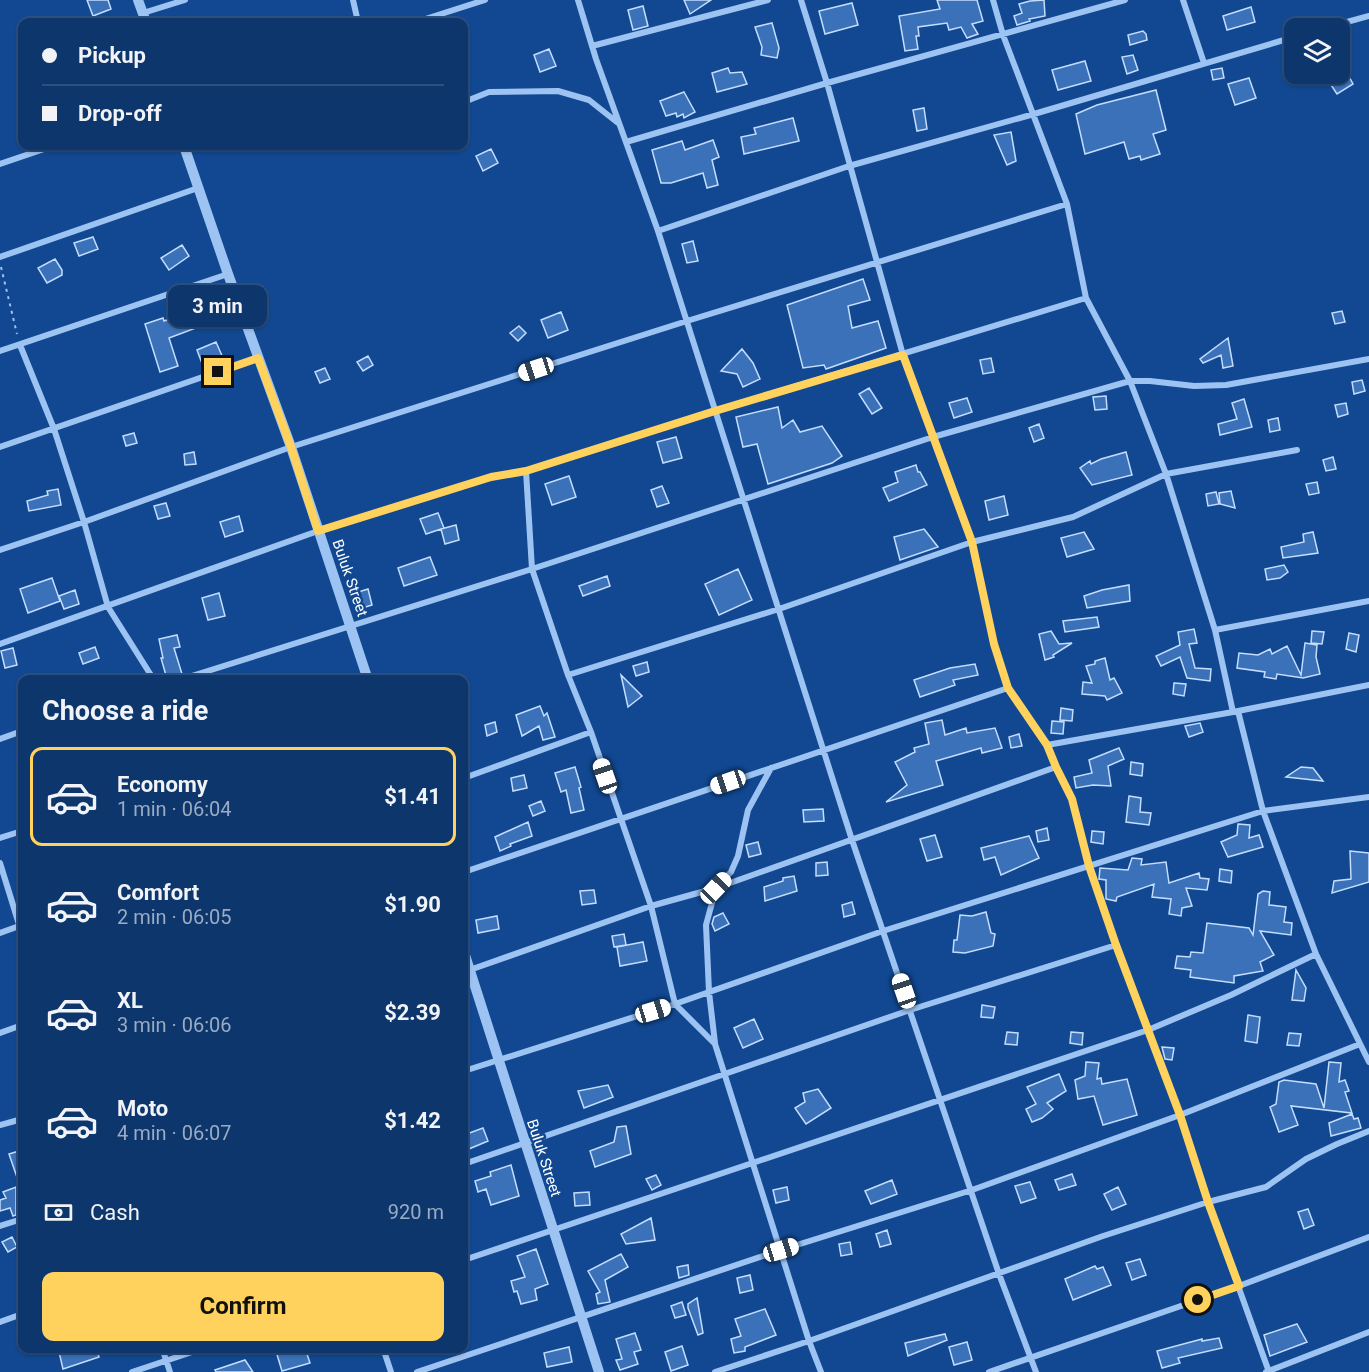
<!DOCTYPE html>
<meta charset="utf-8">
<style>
:root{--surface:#0d366d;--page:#163e72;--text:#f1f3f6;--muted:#9aabc2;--line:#2d5080;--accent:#ffd25e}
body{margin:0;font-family:Roboto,sans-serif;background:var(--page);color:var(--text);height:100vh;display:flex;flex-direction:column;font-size:22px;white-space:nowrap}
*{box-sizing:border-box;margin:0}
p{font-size:20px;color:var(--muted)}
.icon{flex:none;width:33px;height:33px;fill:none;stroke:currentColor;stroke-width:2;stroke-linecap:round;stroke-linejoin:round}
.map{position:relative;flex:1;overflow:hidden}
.panel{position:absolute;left:18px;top:675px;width:450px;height:678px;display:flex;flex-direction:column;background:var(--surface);border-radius:12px;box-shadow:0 2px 4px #0004,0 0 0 2px var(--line)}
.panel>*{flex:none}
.banner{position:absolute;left:18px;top:18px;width:450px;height:132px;border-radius:12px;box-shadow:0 2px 4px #0004,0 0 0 2px var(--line);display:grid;align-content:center;height:132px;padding:0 24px;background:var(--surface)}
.tools{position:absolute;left:1284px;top:18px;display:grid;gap:12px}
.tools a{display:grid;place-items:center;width:66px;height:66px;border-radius:12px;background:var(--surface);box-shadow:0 2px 4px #0004,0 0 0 2px var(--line);font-size:30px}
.end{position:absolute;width:27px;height:27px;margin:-14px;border:8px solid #ffd25e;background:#111;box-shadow:0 0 0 3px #111}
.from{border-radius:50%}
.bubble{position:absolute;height:42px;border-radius:12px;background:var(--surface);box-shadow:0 2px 4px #0004,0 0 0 2px var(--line);font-size:20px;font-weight:700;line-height:42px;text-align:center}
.car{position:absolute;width:18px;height:36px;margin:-18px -9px;border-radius:8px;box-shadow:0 0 4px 2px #0007;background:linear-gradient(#fff 24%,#345 0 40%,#fff 0 76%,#345 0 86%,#fff 0)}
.banner b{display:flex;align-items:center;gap:21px;height:57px;font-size:22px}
.banner b+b{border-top:2px solid var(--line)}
.banner i{width:15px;height:15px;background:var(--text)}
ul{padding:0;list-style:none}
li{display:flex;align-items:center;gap:18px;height:99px;margin:0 12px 9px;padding:0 12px;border:3px solid transparent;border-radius:12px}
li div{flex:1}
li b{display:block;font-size:22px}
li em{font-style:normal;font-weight:700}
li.current{border-color:var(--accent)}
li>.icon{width:54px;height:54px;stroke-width:1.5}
h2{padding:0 24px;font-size:27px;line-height:72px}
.pay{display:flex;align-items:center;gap:15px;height:66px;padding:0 24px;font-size:22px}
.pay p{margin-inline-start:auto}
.action{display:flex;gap:12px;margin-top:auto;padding:12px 24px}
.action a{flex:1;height:69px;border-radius:12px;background:var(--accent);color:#111;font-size:24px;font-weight:700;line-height:69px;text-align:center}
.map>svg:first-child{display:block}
</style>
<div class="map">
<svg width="1369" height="1372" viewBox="0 0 1369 1372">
<rect width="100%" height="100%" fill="#114891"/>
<!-- building -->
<path fill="#3a71b9" stroke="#c4ddfd" stroke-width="1.5" d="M87,0H108L111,9L93,16Z
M684,0H711L690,14Z
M937,0H977L983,21L972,24L978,34L967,38L961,27L949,30L947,23L918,27L919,36H916L918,49L905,51L899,16L940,9Z
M1044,0L1045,16L1029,19L1030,21L1017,25L1014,16L1022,13L1019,4L1030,1Z
M852,3L858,25L825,34L819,11Z
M643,6L648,26L633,30L628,10Z
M1251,7L1255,22L1227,30L1223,16Z
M772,23L779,48L777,58L761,55L762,47L755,27Z
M1143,31L1146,34L1147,40L1130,45L1128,35Z
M549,49L556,66L540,72L534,55Z
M1133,55L1138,70L1127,74L1122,57Z
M1085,61L1091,81L1058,90L1052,70Z
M728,68L730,73L742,72L747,84L717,92L712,73Z
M1222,68L1224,78L1213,80L1211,70Z
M1346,71L1353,84L1337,94L1329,82Z
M1249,78L1256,98L1235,105L1228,84Z
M1156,90L1166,130L1153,134L1160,154L1141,160L1140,156L1129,159L1124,142L1085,154L1076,114L1097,105Z
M684,92L695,112L684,118L683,114L677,117L676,113L666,116L660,101Z
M924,108L927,129L917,131L913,110Z
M793,118L799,141L744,154L741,137L756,134L754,128Z
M1011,132L1016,161L1007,165L994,135Z
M713,140L719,157L712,160L718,185L707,188L703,173L671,183H661L652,150L682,141L685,150Z
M491,149L498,163L483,171L476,156Z
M93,237L98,249L79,256L74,243Z
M693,241L698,261L687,263L682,244Z
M182,245L189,256L169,270L161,258Z
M55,259L62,270V275L47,283L38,268Z
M863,279L870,300L848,306L852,328L878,321L886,348L826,369L824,365L803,368L787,305Z
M196,310L201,326L169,338L178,366L160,372L145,324L163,318L164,321Z
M1342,311L1345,322L1335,324L1332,313Z
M561,312L568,330L548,338L541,320Z
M519,326L526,333L518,341L510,333Z
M1228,338L1233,366L1223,368L1221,355L1203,363L1200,359Z
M216,342L223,358L203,366L197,350Z
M742,349L753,363L760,379L743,387L737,374L721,371Z
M368,356L373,365L363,371L357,362Z
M991,358L994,372L983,374L980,360Z
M325,368L330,379L320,383L315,372Z
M1362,380L1365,391L1354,394L1352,382Z
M869,388L882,408L872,414L859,394Z
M1106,396L1107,409L1095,410L1093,397Z
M967,398L972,412L954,418L949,403Z
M1244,399L1252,427L1220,435L1218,424L1237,419L1232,403Z
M1346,403L1348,414L1338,417L1335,405Z
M778,407L782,428L793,420L800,432L822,426L842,456L832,463L768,484L757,444L743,447L736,417Z
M1278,418L1280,430L1270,432L1268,420Z
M1039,424L1044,438L1034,442L1029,428Z
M134,433L137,443L126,446L123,436Z
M676,437L682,458L663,463L657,442Z
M194,452L196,464L185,465L184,454Z
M1126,452L1132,475L1092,485L1080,468L1090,461L1091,464L1101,459Z
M1333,457L1336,469L1326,471L1323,460Z
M916,465L918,472H920L927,485L889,501L883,488L898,482L895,472Z
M569,476L576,497L552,505L545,484Z
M1317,482L1319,493L1309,495L1306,484Z
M662,486L669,503L657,507L651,490Z
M58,489L61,505L29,511L27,501L48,495L47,491Z
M1231,491L1235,508L1220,504L1219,493Z
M1216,492L1219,504L1208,506L1206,494Z
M1004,496L1008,515L989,520L985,501Z
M166,503L170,516L158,519L154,506Z
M438,513L444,528L426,534L420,519Z
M239,516L243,531L225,537L220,522Z
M456,525L459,540L445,544L441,529Z
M924,529L938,547L900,560L894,537Z
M1084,532L1094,549L1067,557L1061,538Z
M1313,532L1318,553L1283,558L1281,547L1304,542L1303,534Z
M430,557L437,575L404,586L398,568Z
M1284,565L1288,572L1280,578L1267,580L1265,569Z
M738,569L752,600L719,615L705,584Z
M607,576L610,586L583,596L579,586Z
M52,578L60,601L28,613L20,589Z
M1129,585L1130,601L1087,608L1084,596L1102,590Z
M368,589L372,605L359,609L355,593Z
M75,590L79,604L64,609L59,596Z
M219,593L225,616L208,620L202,598Z
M1097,617L1099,627L1065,632L1063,621Z
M1194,629L1197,643L1189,644L1195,668L1211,669L1210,681L1187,678L1180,657L1161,666L1156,656L1180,645L1178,632Z
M1051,631L1059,644L1072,643L1053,655L1054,657L1045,660L1039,634Z
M1312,631L1324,632L1322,644L1311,643Z
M1349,633L1359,635L1356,652L1346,649Z
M177,635L180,647L174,648L182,674L167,679L161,658H163L159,639Z
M1305,643L1317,645L1316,657L1320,674L1303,678L1277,674L1276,679L1264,677L1265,672L1237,668L1239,653L1258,655L1270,649L1272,654L1287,646L1301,675Z
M95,647L99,658L83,664L79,653Z
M13,648L17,665L5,668L1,651Z
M1105,658L1110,680L1114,678L1122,693L1107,700L1105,696L1082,694L1083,682L1092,683L1086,666L1095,664V661Z
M647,662L649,672L636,676L633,666Z
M975,664L978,675L953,680L955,685L920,697L914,680L950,668Z
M621,675L642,696L628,707Z
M1174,683L1186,684L1184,696L1173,694Z
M540,706L544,716L547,713L555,737L543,740L539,726L522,736L516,715Z
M1061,708L1073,710L1072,721L1060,720Z
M942,720L945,735L966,728L967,733L995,728L1002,748L982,753L981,748L936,761L943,785L886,802L907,785L895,762L915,752L914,748L929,744L925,723Z
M1052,721L1064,722L1063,734L1051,733Z
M495,722L497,732L487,736L485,725Z
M1200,723L1203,732L1189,737L1185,726Z
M1019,734L1022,746L1011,748L1009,737Z
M1119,748L1124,759L1108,766L1111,786L1093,785L1076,788L1074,777L1092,773L1089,760Z
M1131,762L1143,764L1142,776L1130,774Z
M575,767L581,787L579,788L584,810L571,813L566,790L561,792L555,773Z
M1301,767L1313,768L1323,781L1286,777Z
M524,775L527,788L513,791L511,778Z
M1129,796L1141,798L1140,812L1151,813L1149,825L1126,822Z
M541,801L545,811L533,816L529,806Z
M823,809L824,821L804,822L803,810Z
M528,822L532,836L510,844L511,846L500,851L495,837Z
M1238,824L1250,825L1249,838L1259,835L1263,847L1228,857L1221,842L1237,835Z
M1047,828L1049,840L1038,842L1036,831Z
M1092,831L1104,832L1103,844L1091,842Z
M935,835L942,857L927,861L920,839Z
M1029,836L1039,858L1001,875L995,857L984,860L981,848Z
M758,842L761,854L749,857L746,845Z
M1350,851L1369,853V882L1332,893L1334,881L1351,879Z
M1132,858L1142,859L1141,865L1166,862L1169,883L1199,873L1200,878L1209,879L1207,890L1186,888L1192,906L1182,908L1181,916L1169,914L1171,899L1152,897L1154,884L1117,897L1116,901L1106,899V880L1099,879L1100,868L1128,870Z
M827,862L828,875L816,876V863Z
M1220,869L1232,871L1231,883L1219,881Z
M794,876L797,891L765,901L764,887L783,881V878Z
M594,890L596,903L582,905L580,891Z
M1263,891L1270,892L1269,905L1286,907L1284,922L1292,923L1291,935L1260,931L1274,955L1260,962L1263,971L1234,976V983L1190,977L1191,970L1175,968L1177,956L1190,957L1191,952L1203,953L1207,923L1249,928L1253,935L1258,894Z
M852,902L855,914L844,917L842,905Z
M986,912L991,933L995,934L993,946L965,953L953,952L954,940H957L960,915L972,916Z
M723,913L729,924L715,931L712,924L714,917Z
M497,916L499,929L478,933L476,920Z
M624,934L626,945L614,947L612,936Z
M643,942L647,961L620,966L617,947Z
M1296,970L1306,988L1304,1001L1292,1000Z
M982,1005L995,1007L993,1018L981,1017Z
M1248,1015L1260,1017L1257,1043L1245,1041Z
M754,1019L763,1039L743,1048L734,1028Z
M1007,1032L1018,1033L1017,1045L1005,1044Z
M1071,1032L1083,1033L1082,1045L1070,1043Z
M1289,1033L1301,1034L1299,1046L1287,1045Z
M1162,1047L1174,1048L1172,1060L1165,1059Z
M1086,1062L1099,1063L1097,1079L1101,1078L1102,1084L1127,1079L1137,1115L1103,1125L1094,1096L1078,1099L1075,1080L1085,1076Z
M1329,1062L1341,1063L1339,1082L1345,1080L1349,1091L1345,1092L1352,1113L1291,1106L1298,1125L1279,1132L1270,1107L1276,1104L1279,1082L1284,1080L1316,1084L1324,1108Z
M1059,1074L1066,1091L1047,1103L1053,1109L1042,1118L1032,1122L1026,1109L1036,1104L1027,1087Z
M608,1085L613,1097L584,1108L578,1091Z
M818,1089L831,1108L806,1124L795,1108L805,1102L803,1093Z
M1352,1114L1354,1119L1358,1118L1361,1128L1331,1136L1329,1123Z
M626,1126L631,1154L595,1167L590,1151L614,1142L617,1127Z
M483,1128L488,1141L464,1151V1135Z
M22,1150V1189H21L9,1154Z
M511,1165L519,1196L491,1205L486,1189L478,1192L475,1181L491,1176L490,1172Z
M1072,1174L1076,1185L1059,1190L1055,1180Z
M656,1175L661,1185L652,1190L646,1179Z
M892,1180L897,1194L871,1204L865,1191Z
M1030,1182L1036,1198L1021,1203L1015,1186Z
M16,1187V1215L13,1216L10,1208L0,1211V1200L6,1198L3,1192Z
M787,1187L789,1200L776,1203L773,1190Z
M1118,1187L1126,1204L1112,1210L1104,1194Z
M589,1192L590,1205L575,1206L574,1193Z
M1308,1209L1314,1225L1304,1229L1298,1212Z
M651,1218L655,1240L626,1244L621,1234Z
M887,1230L891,1244L880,1247L876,1234Z
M12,1237L17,1247L8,1252L2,1242Z
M850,1242L852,1254L841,1256L839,1244Z
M536,1249L548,1284L535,1289L537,1300L521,1304L517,1291L514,1292L511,1281L525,1277L517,1256Z
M621,1254L628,1267L605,1280L610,1302L598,1304L596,1294L600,1292L588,1271Z
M1140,1259L1146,1275L1132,1280L1126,1263Z
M688,1265L689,1275L679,1278L677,1267Z
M1095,1266L1097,1269L1103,1267L1111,1285L1073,1300L1065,1279Z
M750,1275L753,1290L740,1293L737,1278Z
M697,1298L703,1333L698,1335L688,1308V1304Z
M682,1302L686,1315L675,1318L671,1306Z
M765,1309L776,1335L745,1347V1351L734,1353L731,1339L741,1336L735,1319Z
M1297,1324L1307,1342L1270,1356L1264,1335Z
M635,1333L641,1350L634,1352L638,1364L620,1370L616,1360L622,1359L616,1339Z
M945,1334L947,1340L908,1356L905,1343Z
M1219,1338L1222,1348L1178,1358L1180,1363L1162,1368L1157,1351L1202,1339V1341Z
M967,1342L972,1360L954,1365L949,1347Z
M682,1346L688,1365L671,1371L665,1352Z
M569,1347L572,1362L547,1367L544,1353Z
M69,1348H96L99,1357L63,1369L59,1352Z
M275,1348H305L310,1363L282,1371Z
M245,1360L253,1372H216L215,1370Z"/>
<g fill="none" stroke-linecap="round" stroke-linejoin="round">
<!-- path -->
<path stroke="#9dc3f2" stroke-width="2" stroke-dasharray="3 4.5" stroke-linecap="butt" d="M1,267L17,334"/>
<!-- minor -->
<path stroke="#9dc3f2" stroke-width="6" d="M353,0L358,22
M578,0L596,59L658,231L852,840L999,1274L1036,1372
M801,0L827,83L903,355L972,542L994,644L1008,688L1047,745L1056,767L1072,799L1089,866L1116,945L1180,1115L1208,1202L1269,1372
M993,0L1003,35L1067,204L1086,298L1130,381L1166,474L1215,630L1233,712L1238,711L1263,811L1316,954L1369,1062
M1183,0L1204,63
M143,13L185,0
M416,22L485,0
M1325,28L1369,16
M592,46L768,0
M464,102L489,92L558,91L589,100L618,123
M626,142L827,83L1125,0
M0,164L53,146
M658,231L849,166L1034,114L1294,37
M0,257L198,188
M20,345L54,429L84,522L108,607L154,680
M0,351L228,274
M0,447L258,358
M526,471L532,569L568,675L591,732L651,906L675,1004L715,1044L809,1341L821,1372
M0,550L84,522L291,447L687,321L1067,204
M1215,630L1369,601
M0,644L318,531L491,477L526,471L715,411L1086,298
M568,675L779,609L972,542L1073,517L1166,474L1297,450
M179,680L532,569L933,437L1130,381H1150L1194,386L1226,385L1369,359
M1238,711L1369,685
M0,739L22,731
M1047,745L1233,712
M464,778L591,732
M0,838L22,831
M0,863L22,934
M464,872L1008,688
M0,933L22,925
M464,972L651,906L716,888L1056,767
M0,1033L22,1025
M715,1043L709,992L706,925L716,888L731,872L738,856L748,810L771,768
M464,1071L675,1004L883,931L1263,811L1369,797
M0,1125L22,1119
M464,1164L910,1010L1116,945
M0,1226L22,1219
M464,1260L1148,1030L1231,995L1316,954
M0,1322L22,1314
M162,1348L170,1372
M383,1348L391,1372
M132,1372L204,1348
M417,1372L781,1250L972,1190L1180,1115L1360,1044
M715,1372L809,1341L1103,1236L1208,1202L1266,1187L1306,1159L1337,1144L1369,1131
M989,1372L1239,1286L1369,1237
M1266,1372L1369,1332"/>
<!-- tertiary -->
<path stroke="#9dc3f2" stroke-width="10" d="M138,0L146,22
M184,146L228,274L291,447L368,680
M464,952L599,1372"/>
</g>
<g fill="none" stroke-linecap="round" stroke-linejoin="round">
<!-- route -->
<path stroke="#ffd25e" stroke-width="8" d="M218,372L258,358L291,447L318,531L491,477L526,471L715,411L903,355L972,542L994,644L1008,688L1047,745L1056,767L1072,799L1089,866L1116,945L1180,1115L1208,1202L1239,1286L1198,1300"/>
</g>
<g text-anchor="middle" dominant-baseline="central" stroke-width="5" stroke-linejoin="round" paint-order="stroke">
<!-- street labels -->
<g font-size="15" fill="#fff" stroke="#114891">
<text transform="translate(350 578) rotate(71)">Buluk Street</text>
<text transform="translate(544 1158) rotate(72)">Buluk Street</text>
</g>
</g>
</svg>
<div class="tools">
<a><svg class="icon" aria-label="layers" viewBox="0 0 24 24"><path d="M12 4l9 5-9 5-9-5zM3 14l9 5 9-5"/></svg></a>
</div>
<i class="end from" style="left:1198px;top:1300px"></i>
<i class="end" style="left:218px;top:372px"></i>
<div class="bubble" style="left:168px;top:285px;width:99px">3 min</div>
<i class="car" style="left:536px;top:369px;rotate:252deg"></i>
<i class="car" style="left:605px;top:776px;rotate:341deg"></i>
<i class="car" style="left:728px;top:782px;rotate:251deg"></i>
<i class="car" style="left:716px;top:888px;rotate:44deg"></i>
<i class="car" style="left:904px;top:991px;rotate:341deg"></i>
<i class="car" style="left:653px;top:1011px;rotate:73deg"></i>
<i class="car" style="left:781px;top:1250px;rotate:73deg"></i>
<div class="banner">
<b><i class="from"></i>Pickup</b>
<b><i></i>Drop-off</b>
</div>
<section class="panel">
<h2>Choose a ride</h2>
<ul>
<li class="current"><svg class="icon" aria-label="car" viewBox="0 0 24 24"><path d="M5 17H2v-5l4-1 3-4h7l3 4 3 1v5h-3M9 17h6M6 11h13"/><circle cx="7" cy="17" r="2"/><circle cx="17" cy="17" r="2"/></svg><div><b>Economy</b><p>1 min · 06:04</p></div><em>$1.41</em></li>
<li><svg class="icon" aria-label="car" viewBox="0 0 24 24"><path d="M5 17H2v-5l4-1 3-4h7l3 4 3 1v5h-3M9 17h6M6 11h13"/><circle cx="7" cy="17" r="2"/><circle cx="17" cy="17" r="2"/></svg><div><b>Comfort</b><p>2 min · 06:05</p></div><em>$1.90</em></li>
<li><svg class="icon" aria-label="car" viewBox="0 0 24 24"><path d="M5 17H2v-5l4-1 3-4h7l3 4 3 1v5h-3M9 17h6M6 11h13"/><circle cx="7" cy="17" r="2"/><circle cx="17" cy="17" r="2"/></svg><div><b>XL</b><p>3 min · 06:06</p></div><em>$2.39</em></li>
<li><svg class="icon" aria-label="car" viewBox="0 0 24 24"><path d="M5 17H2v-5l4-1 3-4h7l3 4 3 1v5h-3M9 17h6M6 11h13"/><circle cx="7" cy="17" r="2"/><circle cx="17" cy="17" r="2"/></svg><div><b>Moto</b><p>4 min · 06:07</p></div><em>$1.42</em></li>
</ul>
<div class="pay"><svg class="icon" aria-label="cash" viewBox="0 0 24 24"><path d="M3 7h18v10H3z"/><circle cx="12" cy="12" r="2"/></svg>Cash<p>920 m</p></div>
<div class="action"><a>Confirm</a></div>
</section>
</div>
